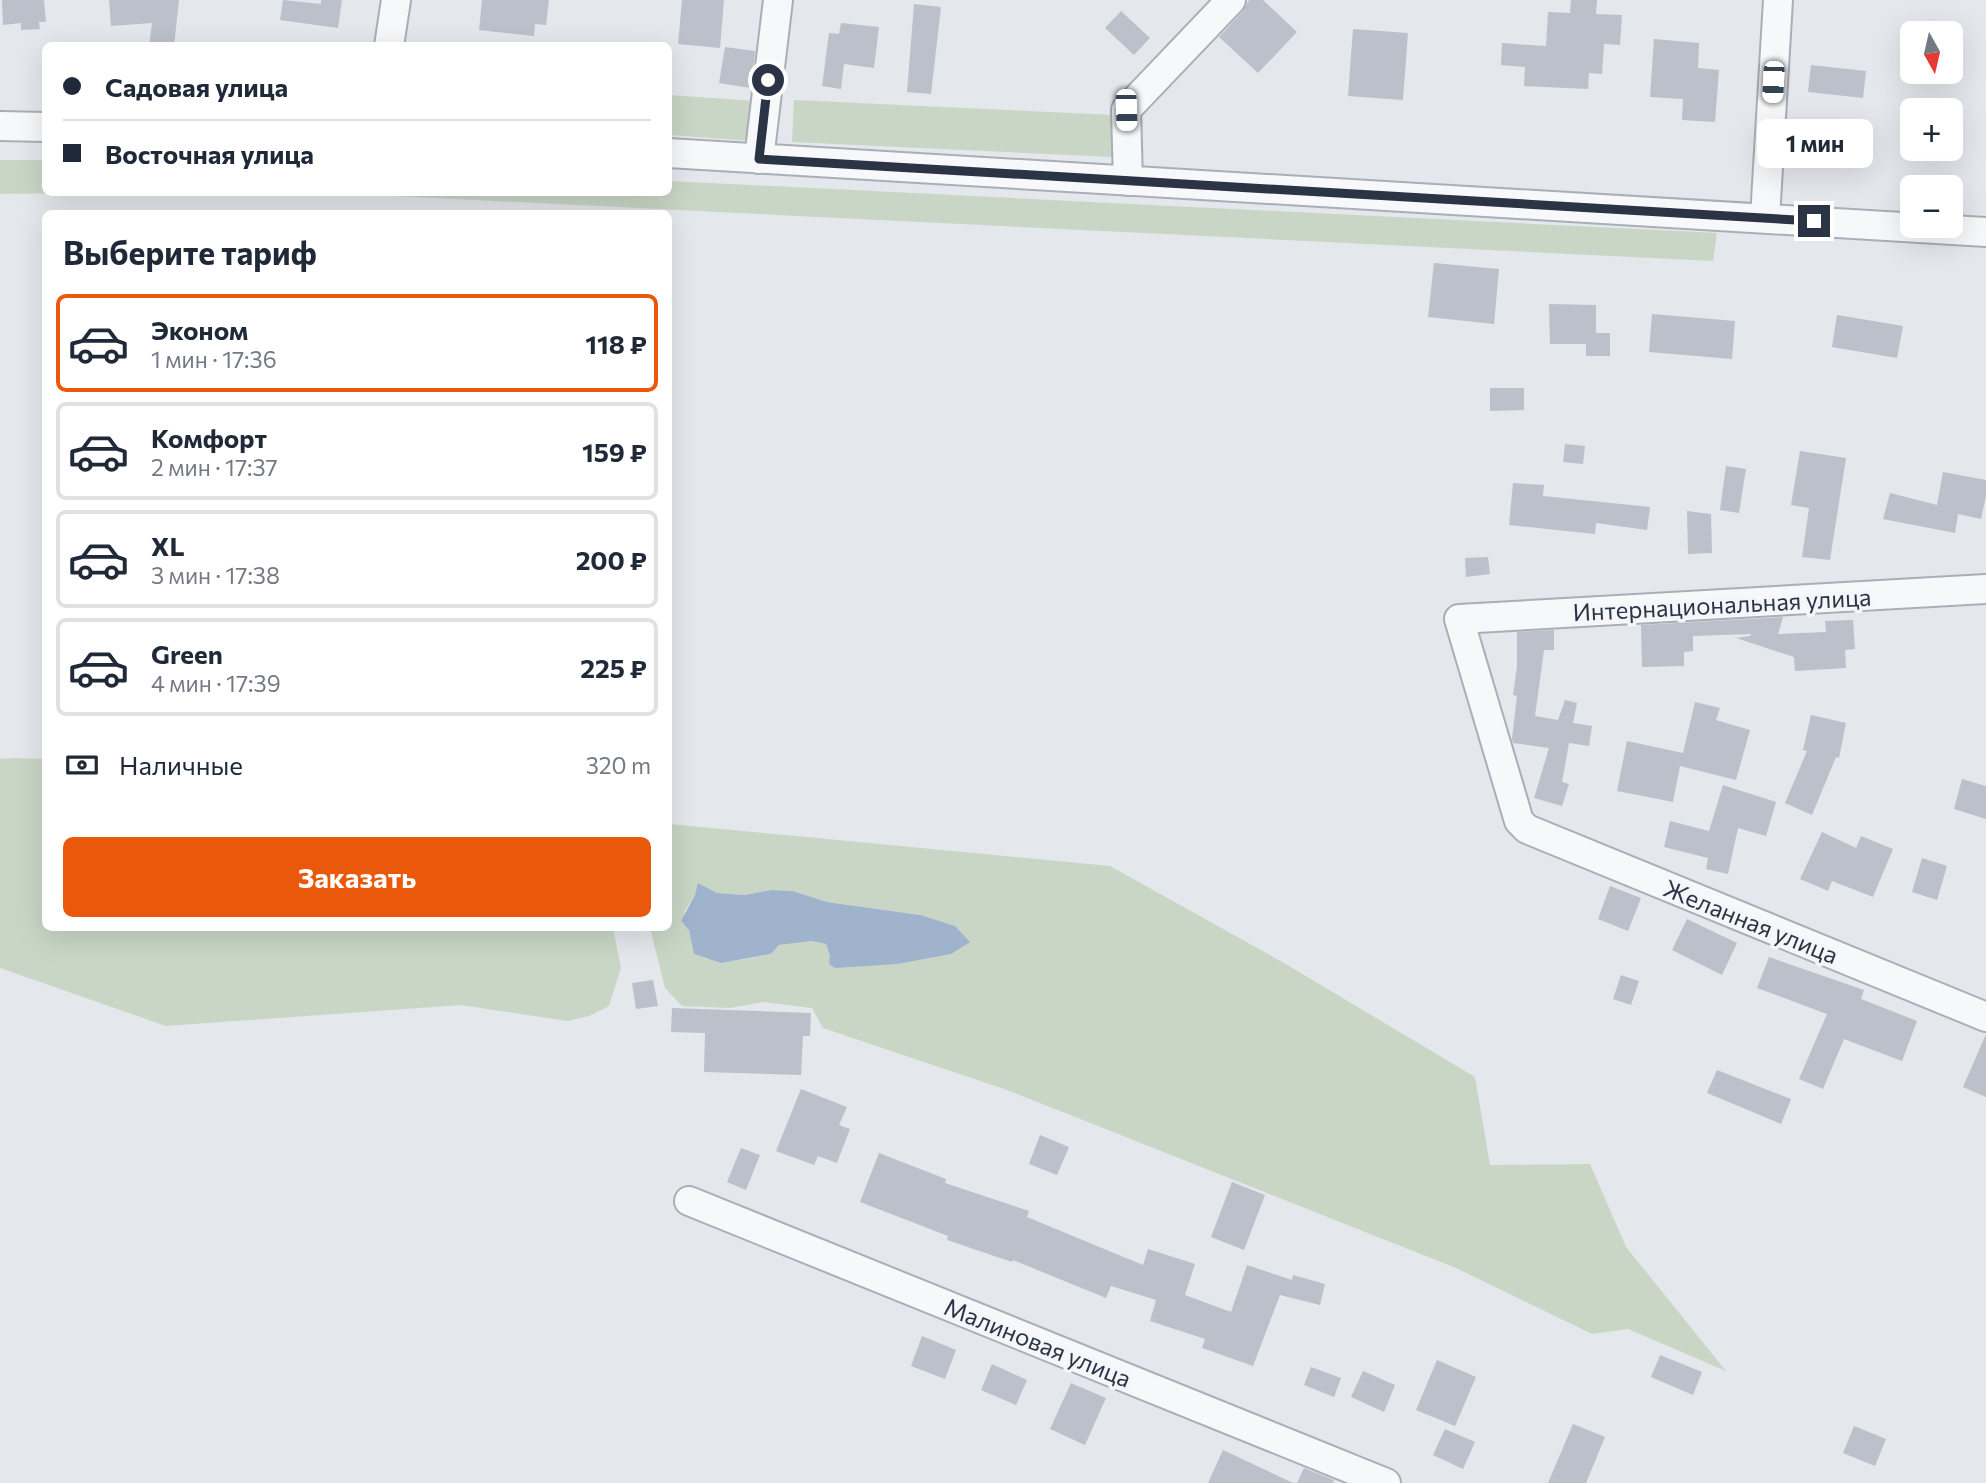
<!DOCTYPE html>
<html lang="ru">
<meta charset="utf-8">
<style>
:root{--surface:#fff;--page:#f2f2f3;--text:#1f2937;--muted:#747a83;--line:#e0e1e3;--accent:#ea580c}
body{margin:0;font-family:Commissioner,sans-serif;background:var(--page);color:var(--text);height:100vh;display:flex;flex-direction:column;font-size:26px;white-space:nowrap}
*{box-sizing:border-box;margin:0}
p{font-size:23px;color:var(--muted)}
.icon{flex:none;width:38px;height:38px;fill:none;stroke:currentColor;stroke-width:2;stroke-linecap:round;stroke-linejoin:round}
.map{position:relative;flex:1;overflow:hidden}
.details{position:absolute;left:42px;top:210px;width:630px;height:721px;display:flex;flex-direction:column;background:var(--surface);border-radius:10px;box-shadow:0 7px 28px #0002}
.details>*{flex:none}
.top-card{position:absolute;left:42px;top:42px;width:630px;height:154px;border-radius:10px;box-shadow:0 7px 28px #0002;display:grid;align-content:center;height:154px;padding:0 21px;background:var(--surface)}
.needle{width:46px;rotate:172deg}
.controls{position:absolute;left:1900px;top:21px;display:grid;gap:14px}
.controls a{display:grid;place-items:center;width:63px;height:63px;border-radius:10px;background:var(--surface);box-shadow:0 7px 28px #0002;font-size:35px}
.end{position:absolute;width:32px;height:32px;margin:-16px;border:9px solid #2b3445;background:#fff;box-shadow:0 0 0 4px #fff}
.from{border-radius:50%}
.bubble{position:absolute;height:49px;border-radius:10px;background:var(--surface);box-shadow:0 7px 28px #0002;font-size:23px;font-weight:700;line-height:49px;text-align:center}
.car{position:absolute;width:21px;height:42px;margin:-21px -10px;border-radius:9px;box-shadow:0 0 5px 2px #0007;background:linear-gradient(#fff 24%,#345 0 40%,#fff 0 76%,#345 0 86%,#fff 0)}
.top-card b{display:flex;align-items:center;gap:24px;height:66px;font-size:26px}
.top-card b+b{border-top:2px solid var(--line)}
.top-card i{width:18px;height:18px;background:var(--text)}
ul{padding:0;list-style:none}
li{display:flex;align-items:center;gap:21px;height:98px;margin:0 14px 10px;padding:0 7px;border:4px solid var(--line);border-radius:10px}
li div{flex:1}
li b{display:block;font-size:26px}
li em{font-style:normal;font-weight:700}
li.on{border-color:var(--accent)}
li>.icon{width:63px;height:63px;stroke-width:1.5}
h2{padding:0 21px;font-size:32px;line-height:84px}
.pay{display:flex;align-items:center;gap:18px;height:77px;padding:0 21px;font-size:26px}
.pay p{margin-inline-start:auto}
.action{display:flex;gap:14px;margin-top:auto;padding:14px 21px}
.action a{flex:1;height:80px;border-radius:10px;background:var(--accent);color:#fff;font-size:28px;font-weight:700;line-height:80px;text-align:center}
.map>svg:first-child{display:block}
</style>
<div class="map">
<svg width="1986" height="1483" viewBox="0 0 1986 1483">
<rect width="100%" height="100%" fill="#e4e7ec"/>
<!-- green -->
<path fill="#c9d6c5" fill-rule="evenodd" d="M668,95L756,101L753,141L669,135Z
M794,100L1114,115L1112,157L792,142Z
M0,160H45L46,192L75,193L0,194Z
M669,181L1717,233L1713,261L333,193L668,192Z
M16,758L45,759L46,928H613L621,968L609,1006L589,1016L567,1021L461,1005L166,1026L0,968V759Z
M669,824L1110,866L1284,963L1475,1077L1490,1165L1590,1164L1626,1247L1726,1371L1628,1329L1592,1334L1456,1268L1007,1090L823,1028L812,1008L763,1002L730,1008L682,1006L665,988L650,928H668ZM699,884L717,893L745,895L771,890L793,891L827,902L920,915V958C884,966 866,962 830,956L826,944L812,941L779,945L771,954C741,960 723,966 694,954L693,941L684,912L695,895Z"/>
<!-- water -->
<path fill="#9fb4cc" d="M698,883L717,893L745,895L771,890L793,891L827,902L920,915L955,926L970,942L951,954L897,964L835,968L829,964L830,956L826,944L812,941L779,945L771,954L721,963L694,954L689,930L681,921L695,895Z"/>
<!-- building -->
<path fill="#bbc0ca" d="M2,0H44L46,22H39L40,29L21,30V23L3,25Z
M109,0H179L174,46H149L152,23L111,26Z
M283,0L321,4V0H342L338,28L280,20Z
M482,0H549L546,25L535,24L534,36L479,30Z
M682,0H724L720,48L678,44Z
M1249,0H1263L1297,32L1258,73L1219,37L1243,11Z
M1571,0H1597L1596,14L1622,15L1620,45L1604,44L1602,74L1589,73L1588,89L1524,86L1525,67L1501,65L1502,43L1546,46L1548,12L1570,13Z
M914,4L941,7L931,94L907,92Z
M1121,11L1150,38L1134,55L1105,28Z
M841,23L879,27L874,68L844,64L841,89L822,86L829,33L839,34Z
M1353,29L1408,33L1403,100L1348,96Z
M1654,39L1699,43L1698,68L1719,70L1715,122L1682,120L1683,99L1650,97Z
M725,47L755,51L751,88L719,83Z
M1811,65L1866,71L1863,98L1808,92Z
M1434,263L1499,269L1494,324L1428,317Z
M1549,304L1596,305V333H1610V356H1586V344H1550Z
M1652,314L1735,321L1732,359L1649,352Z
M1837,315L1903,326L1897,358L1832,347Z
M1490,388H1524V410L1490,411Z
M1565,444L1585,446L1583,464L1563,462Z
M1800,451L1846,458L1830,560L1802,557L1809,508L1791,505Z
M1726,466L1746,469L1739,513L1720,510Z
M1943,472L1986,480V496L1981,519L1958,514L1955,533L1883,519L1890,493L1937,505Z
M1513,483L1544,485L1543,496L1650,507L1647,530L1596,523L1595,534L1509,525Z
M1687,511L1711,514L1712,553L1688,554Z
M1488,557L1490,574L1466,577L1465,558Z
M1783,617L1778,634L1826,632L1825,621L1853,620L1855,649L1845,650L1846,668L1795,671L1794,657L1736,638L1750,636L1751,634L1693,636V651L1684,652V666L1642,667L1641,625Z
M1554,630V650H1544L1535,716L1558,720L1565,700L1577,703L1573,723L1592,726L1589,746L1569,743L1562,782L1569,784L1562,806L1534,798L1549,748L1513,743L1512,738L1517,696L1513,695L1517,666V632Z
M1695,702L1720,708L1716,720L1750,730L1736,780L1680,766L1673,802L1617,791L1627,741L1683,753Z
M1811,715L1846,723L1839,758L1836,757L1812,815L1785,803L1807,751L1803,750Z
M1962,779L1986,786V819L1954,809Z
M1723,785L1776,802L1766,836L1738,828L1728,874L1706,869L1708,858L1664,847L1670,821L1709,831Z
M1822,832L1856,848L1861,836L1893,849L1873,897L1832,881L1828,891L1800,879Z
M1922,858L1947,866L1937,900L1912,892Z
M1610,886L1641,898L1628,931L1598,919Z
M1687,919L1737,943L1722,975L1672,950Z
M1769,957L1864,990L1861,999L1917,1021L1902,1061L1844,1039L1823,1089L1799,1079L1827,1014L1757,988Z
M1621,975L1639,981L1631,1005L1613,999Z
M653,980L658,1006L636,1009L632,983Z
M672,1008L811,1013L810,1036H803L801,1075L704,1072L705,1033L671,1032Z
M1986,1034V1097L1963,1087Z
M1717,1070L1791,1099L1781,1124L1707,1093Z
M801,1089L847,1107L839,1125L850,1129L837,1163L818,1156L814,1165L776,1151Z
M1040,1135L1069,1147L1057,1175L1029,1164Z
M741,1148L760,1155L746,1190L727,1182Z
M879,1153L946,1179L945,1183L1029,1211L1027,1217L1143,1265L1148,1249L1195,1264L1185,1295L1231,1312L1247,1265L1292,1280L1293,1275L1325,1284L1320,1305L1280,1295L1253,1366L1202,1348L1205,1339L1150,1321L1156,1300L1111,1286L1106,1298L1013,1260L1012,1262L947,1240L948,1236L860,1202Z
M1232,1182L1265,1195L1244,1250L1211,1237Z
M922,1336L956,1350L945,1379L911,1366Z
M1660,1355L1702,1372L1693,1395L1651,1377Z
M1437,1360L1476,1377L1455,1426L1416,1410Z
M992,1364L1027,1380L1016,1405L981,1390Z
M1311,1367L1341,1378L1334,1397L1304,1385Z
M1363,1371L1395,1385L1384,1412L1351,1397Z
M1071,1383L1106,1398L1085,1445L1050,1429Z
M1573,1424L1605,1437L1586,1483H1548Z
M1854,1426L1886,1439L1875,1466L1843,1453Z
M1445,1429L1475,1442L1463,1469L1433,1455Z
M1223,1450L1293,1483H1208Z
M1304,1468L1334,1480L1333,1483H1297Z"/>
<g fill="none" stroke-linecap="round" stroke-linejoin="round">
<defs>
<path id="minor" d="M389,46L396,0
M0,126L46,127
M668,153L1986,232
M759,159L778,0
M1128,181L1126,110L1231,0
M1765,218L1778,0
M1986,589L1459,619L1519,821L1527,829L1986,1017
M689,1201L1386,1483"/>
</defs>
<!-- minor casing -->
<use href="#minor" stroke="#a9aeb7" stroke-width="32"/>
<!-- minor -->
<use href="#minor" stroke="#f7f8fa" stroke-width="28"/>
</g>
<g fill="none" stroke-linecap="round" stroke-linejoin="round">
<!-- route -->
<path stroke="#2b3445" stroke-width="9" d="M768,80L759,159L1814,221"/>
</g>
<g text-anchor="middle" dominant-baseline="central" stroke-width="7" stroke-linejoin="round" paint-order="stroke">
<!-- street labels -->
<g font-size="24" fill="#2b3445" stroke="#f4f6f9">
<text transform="translate(1722 604) rotate(-3)">Интернациональная улица</text>
<text transform="translate(1751 921) rotate(22)">Желанная улица</text>
<text transform="translate(1038 1342) rotate(22)">Малиновая улица</text>
</g>
</g>
</svg>
<div class="controls">
<a><svg class="needle" viewBox="-14 -14 28 28"><path d="M0-13l5 13h-10z" fill="#e53935"/><path d="M0 13l5-13h-10z" fill="#747a83"/></svg></a>
<a>+</a>
<a>−</a>
</div>
<i class="end from" style="left:768px;top:80px"></i>
<i class="end" style="left:1814px;top:221px"></i>
<div class="bubble" style="left:1757px;top:119px;width:116px">1 мин</div>
<i class="car" style="left:1773px;top:82px;rotate:183deg"></i>
<i class="car" style="left:1126px;top:110px;rotate:178deg"></i>
<div class="top-card">
<b><i class="from"></i>Садовая улица</b>
<b><i></i>Восточная улица</b>
</div>
<section class="details">
<h2>Выберите тариф</h2>
<ul>
<li class="on"><svg class="icon" aria-label="car" viewBox="0 0 24 24"><path d="M5 17H2v-5l4-1 3-4h7l3 4 3 1v5h-3M9 17h6M6 11h13"/><circle cx="7" cy="17" r="2"/><circle cx="17" cy="17" r="2"/></svg><div><b>Эконом</b><p>1 мин · 17:36</p></div><em>118 ₽</em></li>
<li><svg class="icon" aria-label="car" viewBox="0 0 24 24"><path d="M5 17H2v-5l4-1 3-4h7l3 4 3 1v5h-3M9 17h6M6 11h13"/><circle cx="7" cy="17" r="2"/><circle cx="17" cy="17" r="2"/></svg><div><b>Комфорт</b><p>2 мин · 17:37</p></div><em>159 ₽</em></li>
<li><svg class="icon" aria-label="car" viewBox="0 0 24 24"><path d="M5 17H2v-5l4-1 3-4h7l3 4 3 1v5h-3M9 17h6M6 11h13"/><circle cx="7" cy="17" r="2"/><circle cx="17" cy="17" r="2"/></svg><div><b>XL</b><p>3 мин · 17:38</p></div><em>200 ₽</em></li>
<li><svg class="icon" aria-label="car" viewBox="0 0 24 24"><path d="M5 17H2v-5l4-1 3-4h7l3 4 3 1v5h-3M9 17h6M6 11h13"/><circle cx="7" cy="17" r="2"/><circle cx="17" cy="17" r="2"/></svg><div><b>Green</b><p>4 мин · 17:39</p></div><em>225 ₽</em></li>
</ul>
<div class="pay"><svg class="icon" aria-label="cash" viewBox="0 0 24 24"><path d="M3 7h18v10H3z"/><circle cx="12" cy="12" r="2"/></svg>Наличные<p>320 m</p></div>
<div class="action"><a>Заказать</a></div>
</section>
</div>
